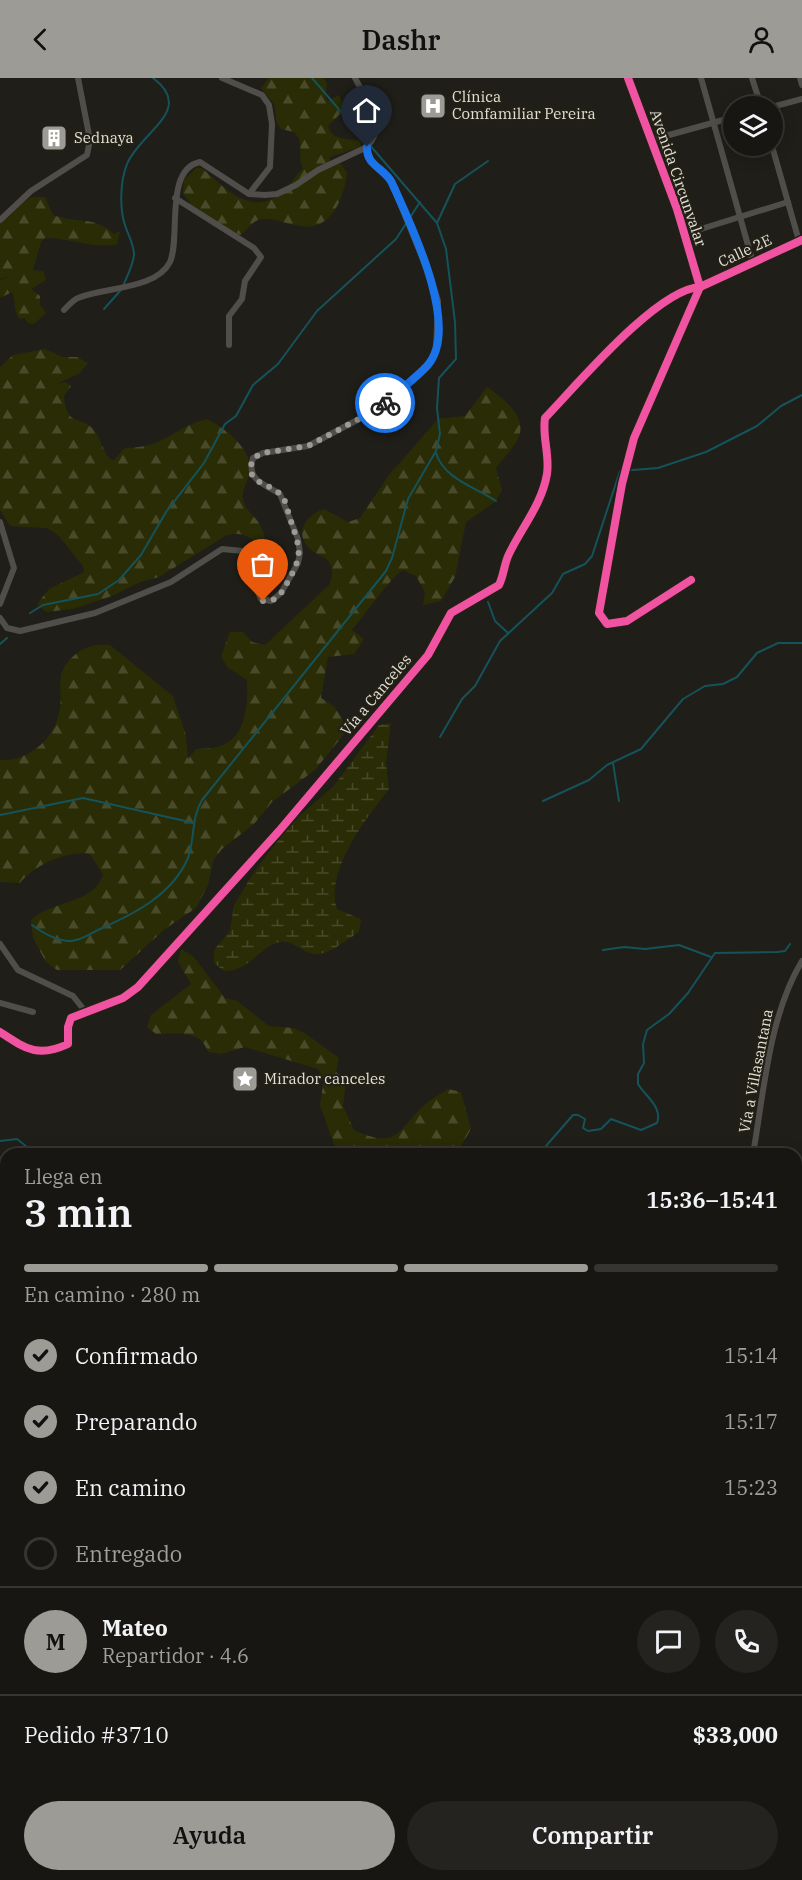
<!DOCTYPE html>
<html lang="es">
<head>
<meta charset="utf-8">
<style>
  body { margin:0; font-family:"IBM Plex Serif",serif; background:#252320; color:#f1f3f6; height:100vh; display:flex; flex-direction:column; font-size:22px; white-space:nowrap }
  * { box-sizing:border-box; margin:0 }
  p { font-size:20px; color:#9f9f9f }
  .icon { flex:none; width:33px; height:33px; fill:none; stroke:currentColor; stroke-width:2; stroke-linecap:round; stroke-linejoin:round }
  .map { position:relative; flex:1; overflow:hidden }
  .sheet { position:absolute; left:0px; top:1070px; width:802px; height:734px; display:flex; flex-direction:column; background:#181612; border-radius:18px 18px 0 0; box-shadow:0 3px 15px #0003,0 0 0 2px #363532 }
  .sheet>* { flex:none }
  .fabs { position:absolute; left:723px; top:18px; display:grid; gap:12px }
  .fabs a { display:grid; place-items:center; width:60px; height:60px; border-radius:50%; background:#181612; box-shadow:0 3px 15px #0003,0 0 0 2px #363532; font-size:30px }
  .pin { position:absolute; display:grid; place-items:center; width:51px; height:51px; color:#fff; margin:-62px -26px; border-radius:50% 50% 50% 0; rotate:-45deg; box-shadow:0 0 6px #0007 }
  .pin .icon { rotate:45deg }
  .courier { position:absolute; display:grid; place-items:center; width:60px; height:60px; margin:-30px; border:4px solid #1a73e8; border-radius:50%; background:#fff; color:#222; box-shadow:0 2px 8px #0007 }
  .head em { font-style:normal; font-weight:600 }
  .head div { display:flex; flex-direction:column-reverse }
  .head { display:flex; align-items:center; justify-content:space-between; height:102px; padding:0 24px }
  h1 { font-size:39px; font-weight:600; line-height:45px }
  .bar { display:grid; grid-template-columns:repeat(4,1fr); gap:9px 6px; align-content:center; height:72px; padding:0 24px }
  .bar i { height:8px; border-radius:4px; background:#363532 }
  .bar .active { background:#9d9b95 }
  .bar p { grid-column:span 4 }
  .line { display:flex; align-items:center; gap:15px; padding:0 24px; border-top:2px solid #363532 }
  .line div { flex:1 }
  .round { display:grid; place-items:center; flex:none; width:63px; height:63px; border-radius:32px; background:#252320 }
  ol { padding:0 24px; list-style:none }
  li { display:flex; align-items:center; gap:18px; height:66px }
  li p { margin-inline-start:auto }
  li .icon { padding:6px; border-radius:50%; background:#9d9b95; color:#111; stroke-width:4 }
  li:last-child { color:#9f9f9f }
  li i { width:33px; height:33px; border:3px solid #363532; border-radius:50% }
  .action { display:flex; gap:12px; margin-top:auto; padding:12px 24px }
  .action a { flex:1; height:69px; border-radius:36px; background:#9d9b95; color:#111; font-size:24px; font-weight:600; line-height:69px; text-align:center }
  .action a+a { background:#252320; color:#f1f3f6 }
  header { display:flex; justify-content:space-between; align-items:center; height:78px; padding:0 24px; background:#9d9b95; color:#111; font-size:27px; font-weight:600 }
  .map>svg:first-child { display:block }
  .forest { fill:url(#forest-firs) }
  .wetland { fill:url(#wetland-marsh) }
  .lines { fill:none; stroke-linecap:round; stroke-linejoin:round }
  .stream { stroke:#14535b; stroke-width:2 }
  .street { stroke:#504e4a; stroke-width:6 }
  .secondary { stroke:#504e4a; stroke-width:8 }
  .cycleway-casing { stroke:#232015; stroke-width:11 }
  .cycleway { stroke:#f153a3; stroke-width:8 }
  .done { stroke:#9d9b95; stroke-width:6; stroke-dasharray:0 10.8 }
  .route { stroke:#1a73e8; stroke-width:8 }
  .labels { text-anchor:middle; stroke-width:4.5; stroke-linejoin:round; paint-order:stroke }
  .poi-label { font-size:15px; fill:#e1dfd8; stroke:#232015; text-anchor:start }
  .street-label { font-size:15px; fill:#e1dfd8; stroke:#232015 }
</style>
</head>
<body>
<header><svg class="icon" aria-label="back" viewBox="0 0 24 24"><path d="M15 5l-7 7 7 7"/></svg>Dashr<svg class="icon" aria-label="person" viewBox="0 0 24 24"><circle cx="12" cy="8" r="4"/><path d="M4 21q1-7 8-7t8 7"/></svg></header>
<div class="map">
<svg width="802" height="1802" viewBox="0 0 802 1802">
  <defs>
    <pattern id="forest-firs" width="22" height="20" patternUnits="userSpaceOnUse" patternTransform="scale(1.5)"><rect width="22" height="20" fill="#292c05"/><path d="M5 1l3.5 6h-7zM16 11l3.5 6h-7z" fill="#484a29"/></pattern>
    <pattern id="wetland-marsh" width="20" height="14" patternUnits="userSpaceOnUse" patternTransform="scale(1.5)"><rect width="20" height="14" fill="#292c05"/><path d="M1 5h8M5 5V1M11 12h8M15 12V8" fill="none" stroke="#484a29"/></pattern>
  </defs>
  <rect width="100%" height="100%" fill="#201e18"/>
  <!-- forest -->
  <g class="forest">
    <path d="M269 0H324L327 6 325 18 328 23 339 17 344 28 342 34 328 48C332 62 347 61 361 63L360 69 330 79 329 85 341 86 347 95C344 120 331 154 300 148 286 146 272 138 258 142 250 145 247 153 240 157L198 137 183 115 184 102 197 89 203 91C227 112 253 141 285 112 292 106 295 97 303 91 296 78 306 65 294 54L281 51 277 45 274 26 261 10Z"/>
    <path d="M32 119H45L53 137C77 146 93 137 114 156L120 153 117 166C95 172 69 159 45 160L41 164 33 192 43 193 46 202 31 211 40 218V227L46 235 34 246 28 245 25 240 20 241C12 233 17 224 12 214L0 220V202L15 197 0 201V143L21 125Z"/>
    <path d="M45 271 63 279H77L88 285 80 295 57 306 66 304 71 308 64 318C66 350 81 337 93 351 103 362 101 374 113 383L125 370C166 370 173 349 207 341 223 349 249 368 250 389 251 399 241 411 243 421 245 436 261 438 265 461L261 467C249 458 241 454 227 457L159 499 140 504 112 518 73 531 46 534 37 526 49 511 84 494 83 488 58 457 47 450 10 448 0 432V289L13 277Z"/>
    <path d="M487 309C501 319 527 337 519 358 515 369 503 380 496 390L502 412 496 423 466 444 455 499 441 523 423 527 425 514 416 498 403 492C391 499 364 538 352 552L364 561 354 576 328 579 321 620 334 628 348 651 315 692 272 724 254 746 222 771 214 781 208 807 196 830 165 851 120 892H57L46 884 33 860 31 842C52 822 92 827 103 797L90 776C68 772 34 787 20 805L0 804V682C26 684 51 664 58 639 66 612 50 597 76 576 88 567 96 566 110 567L173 618 186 657 188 681 196 671C204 670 213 671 220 668 247 660 248 624 247 602L227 589 221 578 230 554H243L252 564 265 567 329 507C332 499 334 491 329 484 325 478 314 476 309 470 293 454 308 436 324 431L348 444 360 440 389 397 438 341 465 338Z"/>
    <path d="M181 871 193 878 225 920 237 923 269 948 294 950 306 956 339 980 336 994 346 1002 343 1028 354 1052C401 1074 399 1048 428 1024 434 1019 442 1015 448 1011L461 1014 471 1051 457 1075H337L320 1027 324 1001 318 991 245 969 221 976 208 974C200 951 177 956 156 956L147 949 151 937 191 906 178 884Z"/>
  </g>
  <!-- wetland -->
  <path class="wetland" d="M391 645 386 685 389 711C367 739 324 794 337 831L361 841 359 854C348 861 328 878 314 876 302 875 294 862 280 864 259 868 251 893 224 893L214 885V872L230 853 234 827 254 794 293 743 333 709 379 647Z"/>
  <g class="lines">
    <!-- stream -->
    <g class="stream">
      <path d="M437 145 455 106 488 83"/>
      <path d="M123 208C127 199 133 187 134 177 134 167 129 159 126 150 119 132 120 104 127 86 140 54 196 32 153 0"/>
      <path d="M104 231 120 213"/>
      <path d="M436 375C444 401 475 409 496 423"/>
      <path d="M488 524 495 543 508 555"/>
      <path d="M30 535 43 527 98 516 119 502 141 477 166 434 204 385 225 346 236 338 253 307 278 286 317 233 396 161 420 124"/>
      <path d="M0 566 7 560"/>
      <path d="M440 659 462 621 475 608 500 563 552 515 563 496 585 486 592 478 620 393 658 390 706 374 757 348 781 328 802 317"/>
      <path d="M613 685 619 723"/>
      <path d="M543 723 589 702 607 687 641 671 683 621 705 608 723 606 737 599 757 575 778 565H802"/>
      <path d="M0 737 83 720 194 745"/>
      <path d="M32 847C43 855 56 863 70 863 81 863 91 855 100 851 134 836 172 817 188 780 195 761 191 740 202 722L386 493 392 480 408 421 436 373 440 356 437 330 439 300 456 281 455 244 446 171 437 145 312 0"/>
      <path d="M603 872 624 869 645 871 679 867 711 879"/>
      <path d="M0 1063 17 1061 36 1076"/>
      <path d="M539 1076 573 1037H578L585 1041 583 1050 588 1053 601 1051 611 1041 641 1052 657 1045C663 1029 645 1018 638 1006V996L644 985 643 966 647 952 669 936 688 915 715 875 777 874 785 873 790 866"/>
      <path d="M0 1158 6 1164"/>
      <path d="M0 1205 6 1209"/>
      <path d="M0 1385 6 1386"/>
      <path d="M0 1605 6 1604"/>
      <path d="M566 1802 577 1797"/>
    </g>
    <!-- street -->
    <g class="street">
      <path d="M222 0 262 17 269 27 272 46 270 89 249 116"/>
      <path d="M701 0 753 185"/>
      <path d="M752 0 761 28"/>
      <path d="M800 0 802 7"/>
      <path d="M772 29 802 21"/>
      <path d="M651 62 734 39"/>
      <path d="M772 68 799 163"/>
      <path d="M175 120 254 170 261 179 245 203 242 221 229 238V267"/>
      <path d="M0 142 31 113 87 77 90 62 78 0"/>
      <path d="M685 156 788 124"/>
      <path d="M64 232C68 228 73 222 78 220 103 209 156 212 170 184 181 160 164 91 200 84L249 116 265 117 277 116 296 107 318 92 367 69C389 45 367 24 355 0"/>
      <path d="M0 444 14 490 0 526"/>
      <path d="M0 540 7 550 20 553 95 535 171 504 222 471 243 473 256 483V510L261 521 271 523 281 515 298 485 300 475 298 461 280 416C264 406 246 402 253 380L263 375 308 368 378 331 428 288 436 272 438 223 431 201 391 103 370 83 367 69"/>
      <path d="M0 866 18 892 73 918 85 933"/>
      <path d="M0 925 33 934"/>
      <path d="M0 954C26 971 38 980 68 966V949L71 940 123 920 138 909 279 753 428 577 451 535 499 507C504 497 504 486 509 476 522 449 542 426 547 396 550 377 542 359 545 340 576 308 657 211 700 209L634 360 622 406 599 535 607 546 627 543 691 502"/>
      <path d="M753 1076C764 1014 769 937 802 883"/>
      <path d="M796 1250 802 1248"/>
      <path d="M796 1493 802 1494"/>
      <path d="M0 1496 6 1495"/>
      <path d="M796 1548H802"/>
      <path d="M796 1587H802"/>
      <path d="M0 1617 6 1635"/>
      <path d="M0 1653 6 1657"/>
      <path d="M796 1705 802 1703"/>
      <path d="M0 1744H6"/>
      <path d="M796 1778 799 1802"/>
      <path d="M128 1797 129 1802"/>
      <path d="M315 1797 316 1802"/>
      <path d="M352 1797 355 1802"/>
      <path d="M10 1802 16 1797"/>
      <path d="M193 1802 213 1797"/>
      <path d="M549 1802V1797"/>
      <path d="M719 1802 721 1797"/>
    </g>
    <!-- secondary -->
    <path class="secondary" d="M628 0 677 131 700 209 802 162"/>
    <defs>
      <g id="cycleway">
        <path d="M628 0 677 131 700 209"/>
        <path d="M691 502 627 543 607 546 599 535 622 406 634 360 700 209"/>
        <path d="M0 954C26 971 38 980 68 966V949L71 940 123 920 138 909 279 753 428 577 451 535 499 507C504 497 504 486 509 476 522 449 542 426 547 396 550 377 542 359 545 340 576 308 657 211 700 209L802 162"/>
      </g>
    </defs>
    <!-- cycleway casing -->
    <use href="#cycleway" class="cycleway-casing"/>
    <!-- cycleway -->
    <use href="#cycleway" class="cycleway"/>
  </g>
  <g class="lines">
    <!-- done -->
    <path class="done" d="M263 523C277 524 281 516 287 505 304 475 300 472 290 440 287 432 287 422 279 415 265 403 244 406 253 380L263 375 308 368 378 331 385 325"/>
    <!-- route -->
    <path class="route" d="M367 69C366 88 385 90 392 105 410 145 462 250 427 288 415 301 398 313 385 325"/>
  </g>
  <!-- icons -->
  <defs>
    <symbol id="hospital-square" viewBox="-11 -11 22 22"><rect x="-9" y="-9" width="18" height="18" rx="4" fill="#9d9b95" stroke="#232015"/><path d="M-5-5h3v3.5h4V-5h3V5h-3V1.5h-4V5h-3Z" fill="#fff"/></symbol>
    <symbol id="building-square" viewBox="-11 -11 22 22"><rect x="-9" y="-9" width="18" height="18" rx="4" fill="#9d9b95" stroke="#232015"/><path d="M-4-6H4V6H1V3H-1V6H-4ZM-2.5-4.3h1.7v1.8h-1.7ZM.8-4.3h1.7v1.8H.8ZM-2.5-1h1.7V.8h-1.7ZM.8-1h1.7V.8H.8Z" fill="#fff"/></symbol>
    <symbol id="sight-square" viewBox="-11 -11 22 22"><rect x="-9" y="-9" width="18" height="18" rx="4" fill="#9d9b95" stroke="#232015"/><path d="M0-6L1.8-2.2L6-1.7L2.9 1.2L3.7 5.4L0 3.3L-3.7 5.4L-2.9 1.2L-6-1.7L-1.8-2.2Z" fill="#fff"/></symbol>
  </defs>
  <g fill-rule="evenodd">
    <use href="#hospital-square" x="418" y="13" width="30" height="30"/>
    <use href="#building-square" x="39" y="45" width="30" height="30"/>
    <use href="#sight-square" x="230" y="986" width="30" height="30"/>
  </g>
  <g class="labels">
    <!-- poi labels -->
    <g class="poi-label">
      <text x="452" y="24">Clínica<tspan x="452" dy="17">Comfamiliar Pereira</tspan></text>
      <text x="74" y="65">Sednaya</text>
      <text x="264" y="1006">Mirador canceles</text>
    </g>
    <!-- street labels -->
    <g class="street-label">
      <text transform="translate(678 100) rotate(71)" y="5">Avenida Circunvalar</text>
      <text transform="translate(745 173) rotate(-25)" y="5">Calle 2E</text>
      <text transform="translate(376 617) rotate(-50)" y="5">Vía a Canceles</text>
      <text transform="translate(756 993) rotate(-79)" y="5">Vía a Villasantana</text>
    </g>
  </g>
</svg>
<div class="fabs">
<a><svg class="icon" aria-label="layers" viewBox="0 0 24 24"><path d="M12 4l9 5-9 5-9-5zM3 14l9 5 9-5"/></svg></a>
</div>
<div class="pin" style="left:263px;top:523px;background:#ea580c"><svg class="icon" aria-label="bag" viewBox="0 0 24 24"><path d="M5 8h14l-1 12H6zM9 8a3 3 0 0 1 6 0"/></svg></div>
<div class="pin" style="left:367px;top:69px;background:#1f2937"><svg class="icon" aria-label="home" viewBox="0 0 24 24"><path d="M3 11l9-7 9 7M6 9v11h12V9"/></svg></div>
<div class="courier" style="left:385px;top:325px"><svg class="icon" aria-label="bike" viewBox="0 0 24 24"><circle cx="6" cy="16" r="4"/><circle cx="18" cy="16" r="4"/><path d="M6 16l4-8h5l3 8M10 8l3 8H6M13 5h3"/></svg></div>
<section class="sheet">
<div class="head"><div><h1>3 min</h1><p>Llega en</p></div><em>15:36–15:41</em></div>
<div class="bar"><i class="active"></i><i class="active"></i><i class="active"></i><i></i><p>En camino · 280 m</p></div>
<ol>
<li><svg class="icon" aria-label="check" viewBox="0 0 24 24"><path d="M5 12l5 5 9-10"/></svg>Confirmado<p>15:14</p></li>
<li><svg class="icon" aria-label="check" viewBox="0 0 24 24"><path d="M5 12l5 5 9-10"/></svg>Preparando<p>15:17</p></li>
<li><svg class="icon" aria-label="check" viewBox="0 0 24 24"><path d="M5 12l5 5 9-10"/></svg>En camino<p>15:23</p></li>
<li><i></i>Entregado</li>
</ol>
<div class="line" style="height:108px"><b class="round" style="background:#9d9b95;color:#111">M</b><div><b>Mateo</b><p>Repartidor · 4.6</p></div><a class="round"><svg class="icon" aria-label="chat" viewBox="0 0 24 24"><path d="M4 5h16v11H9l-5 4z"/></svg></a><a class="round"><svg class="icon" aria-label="phone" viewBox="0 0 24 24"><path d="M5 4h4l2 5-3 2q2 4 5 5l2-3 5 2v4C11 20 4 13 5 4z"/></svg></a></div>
<div class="line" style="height:78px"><div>Pedido #3710</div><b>$33,000</b></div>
<div class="action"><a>Ayuda</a><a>Compartir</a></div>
</section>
</div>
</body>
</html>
